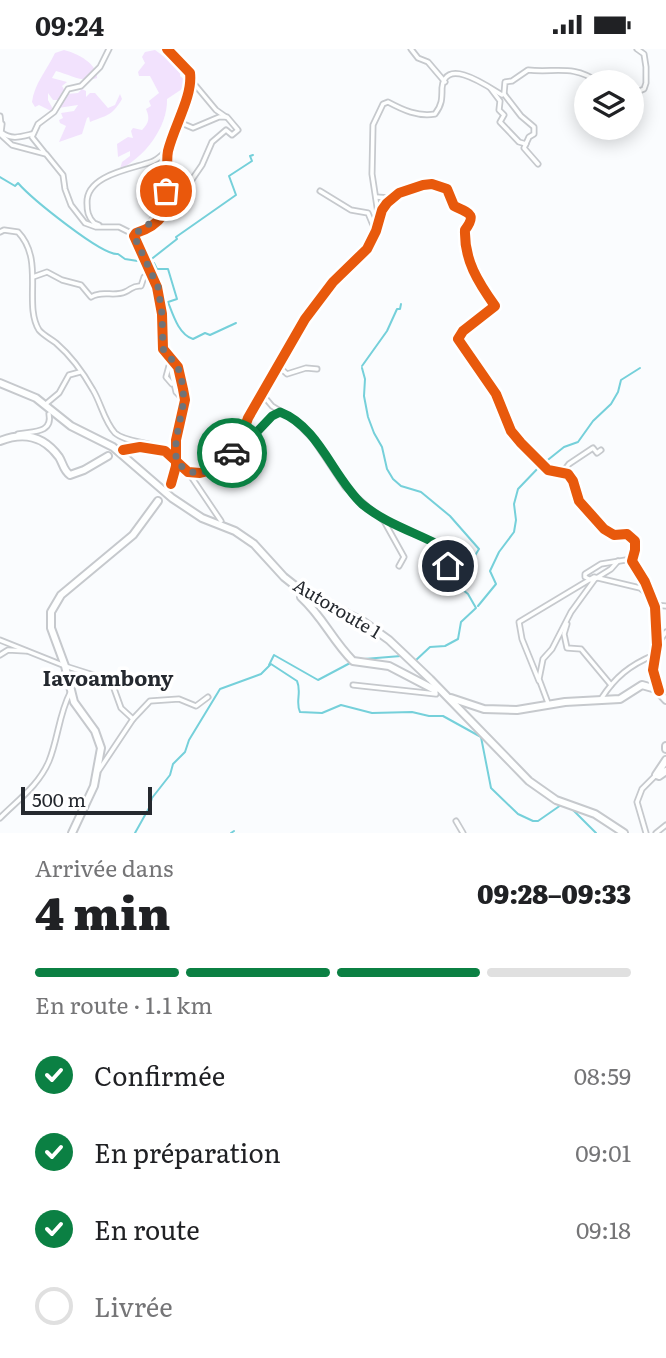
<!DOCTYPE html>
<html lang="fr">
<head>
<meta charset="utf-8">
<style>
  body { margin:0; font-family:Literata,serif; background:#f2f2f2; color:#202124; height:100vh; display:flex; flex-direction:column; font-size:26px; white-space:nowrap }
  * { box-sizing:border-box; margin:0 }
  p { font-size:23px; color:#757577 }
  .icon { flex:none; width:38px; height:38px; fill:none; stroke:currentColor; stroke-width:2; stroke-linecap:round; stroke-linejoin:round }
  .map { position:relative; height:784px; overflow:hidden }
  .details { display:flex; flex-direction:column; background:#fff; flex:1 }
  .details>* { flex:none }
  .buttons { position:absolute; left:574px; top:21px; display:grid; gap:14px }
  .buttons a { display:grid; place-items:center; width:70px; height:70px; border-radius:50%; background:#fff; box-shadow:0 4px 18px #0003; font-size:35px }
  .scale { position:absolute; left:21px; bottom:18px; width:131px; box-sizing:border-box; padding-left:7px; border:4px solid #25292f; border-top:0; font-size:19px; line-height:24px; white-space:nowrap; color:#25292f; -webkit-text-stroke:5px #fff; paint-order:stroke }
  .pin { position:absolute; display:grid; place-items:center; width:60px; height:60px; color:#fff; margin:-30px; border:4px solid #fff; border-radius:50%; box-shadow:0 2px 7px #0007 }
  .courier { position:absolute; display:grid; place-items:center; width:70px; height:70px; margin:-35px; border:5px solid #0b8043; border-radius:50%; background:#fff; color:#222; box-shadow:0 2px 9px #0007 }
  .overview em { font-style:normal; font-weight:800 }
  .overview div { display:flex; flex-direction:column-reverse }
  .overview { display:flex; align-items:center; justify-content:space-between; height:119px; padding:0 35px }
  h1 { font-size:46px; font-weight:800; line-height:52px }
  .bar { display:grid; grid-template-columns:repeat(4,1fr); gap:10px 7px; align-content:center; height:84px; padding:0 35px }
  .bar i { height:9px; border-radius:5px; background:#e0e0e0 }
  .bar .current { background:#0b8043 }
  .bar p { grid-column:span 4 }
  ol { padding:0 35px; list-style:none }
  li { display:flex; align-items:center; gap:21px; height:77px }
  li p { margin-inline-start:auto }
  li .icon { padding:7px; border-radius:50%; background:#0b8043; color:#fff; stroke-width:4 }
  li:last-child { color:#757577 }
  li i { width:38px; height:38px; border:4px solid #e0e0e0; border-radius:50% }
  .status { display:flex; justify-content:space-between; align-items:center; height:49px; padding:0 35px; background:#fff; direction:ltr }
  .status svg { height:19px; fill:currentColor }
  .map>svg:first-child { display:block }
  .green { fill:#f2e2fd }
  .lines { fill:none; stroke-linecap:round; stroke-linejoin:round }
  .stream { stroke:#75d0da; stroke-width:2 }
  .street-casing { stroke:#c6c9cd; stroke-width:7 }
  .secondary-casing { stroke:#c6c9cd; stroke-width:10 }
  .street { stroke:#feffff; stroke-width:3.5 }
  .secondary { stroke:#feffff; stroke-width:6 }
  .cycleway-casing { stroke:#fff; stroke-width:15 }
  .cycleway { stroke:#e8590c; stroke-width:10 }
  .done { stroke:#707377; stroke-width:7; stroke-dasharray:0 12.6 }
  .route { stroke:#0b8043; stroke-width:9 }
  .labels { text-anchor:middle; stroke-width:7; stroke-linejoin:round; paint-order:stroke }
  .street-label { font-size:18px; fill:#25292f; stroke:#fff }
  .quarter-label { font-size:21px; font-weight:bold; fill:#25292f; stroke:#fff }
</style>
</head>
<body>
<div class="status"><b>09:24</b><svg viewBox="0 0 49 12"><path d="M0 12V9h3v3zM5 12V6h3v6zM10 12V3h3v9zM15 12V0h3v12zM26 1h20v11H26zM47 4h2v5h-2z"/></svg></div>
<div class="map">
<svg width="666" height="784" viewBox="0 0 666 784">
  <rect width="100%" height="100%" fill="#fafcfe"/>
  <!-- green -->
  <g class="green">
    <path d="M64 1C77 4 98 15 97 29 82 34 71 26 56 22L52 29 67 33 62 37 67 45 78 44 82 40 86 42V48L90 44H95L108 59 115 56 120 45 122 50C112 67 107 66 90 73L89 68 87 69 82 85 59 93 66 77 60 74 59 71 63 69 61 64 74 62 78 56 58 59 57 51H53L48 44V51L55 64 39 56 35 58 32 53C34 35 47 21 55 4Z"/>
    <path d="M155 1 181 20 180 27 186 32 185 38 167 50C168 78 144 109 120 120L122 113 130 107V102L118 108 117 95 128 88 133 89 131 82 133 79 142 81C149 74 150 69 146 60L151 57 149 52 159 44 150 27H139L138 23 145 14 142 8 145 3Z"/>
  </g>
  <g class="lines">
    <!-- stream -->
    <g class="stream">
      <path d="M0 128 15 137 18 134C31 149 102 207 118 205L125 210 144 213"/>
      <path d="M149 212 177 190 176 188 236 146 229 127 252 112 250 107 253 106"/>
      <path d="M149 217 154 214 157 220H168L177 250 168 253C173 266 179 286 193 290L205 284 210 286 236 274"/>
      <path d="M362 317 387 282 397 260H400L401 255"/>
      <path d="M362 319 365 330 364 347 368 368 374 384 382 398 387 420 393 430 401 437 421 443 450 467 479 500 466 521 469 526 458 537 468 545 476 559 461 573 458 590 445 597 430 598 415 612"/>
      <path d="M544 414 564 398 578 393 593 372 611 355 618 343 621 331 640 319"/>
      <path d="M478 557 496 535 490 522 499 503 514 483 516 471 514 455 518 440 541 416"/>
      <path d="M364 610 401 607"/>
      <path d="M269 616 274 606 318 631 352 613"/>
      <path d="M135 784 149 759 152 749 170 726 173 715 185 703 189 691 220 640 261 625 271 615 297 632C302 643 295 653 300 663L322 664 341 656 372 664 412 663 429 667H443L481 688 491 739 518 765 533 772H538L561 756 572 760 596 784"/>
      <path d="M231 784 234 782"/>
    </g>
    <defs>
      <g id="street">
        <path d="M411 0 418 9 428 13 445 33"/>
        <path d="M196 37 216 61 226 68"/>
        <path d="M491 40 500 52 499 61 504 66 500 73 519 93 526 95"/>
        <path d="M504 45 521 67 534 78V85L529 88 524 99 538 115"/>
        <path d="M632 45 644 40 646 34V18L644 5 637 0"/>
        <path d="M0 67 1 76"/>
        <path d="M2 75 1 83C11 91 20 88 32 85"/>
        <path d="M0 85 12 96 46 105 63 126 65 140 71 156 85 174 96 178H119L133 185"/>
        <path d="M44 103 32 88 38 75 54 63 68 40 81 37 100 18 109 0"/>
        <path d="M320 142 351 161 368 164 375 181"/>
        <path d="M376 148 391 149"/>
        <path d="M168 158 180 148 202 116 212 93 226 81 232 86 238 81 227 68H219L193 79 179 73"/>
        <path d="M379 171 372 125 373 76 383 55 388 53C403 61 418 68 435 65 442 56 442 50 442 39 445 6 490 39 502 46L504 45 505 33 512 32 528 21C555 24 573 15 598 33"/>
        <path d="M99 176 94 174C88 168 87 162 87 154 86 126 131 120 151 113 158 111 162 105 168 101"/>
        <path d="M147 178 159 161 165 147V118"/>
        <path d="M0 183 4 181 18 183C45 211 23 255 39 281 43 286 51 290 56 294 70 306 84 325 93 341 101 354 104 372 115 384 126 394 152 392 166 402"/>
        <path d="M33 228 47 223 62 231 81 236 91 248C102 241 114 248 125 243 132 240 133 236 141 237L144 228 151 224"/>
        <path d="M168 308 176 343 184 351"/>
        <path d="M277 316 287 325 306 319 317 320"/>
        <path d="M169 317 166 328 172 335"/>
        <path d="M262 345 272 357 293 370 313 390 345 438 384 472 404 508 399 517"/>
        <path d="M47 354 59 344 69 326 80 323"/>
        <path d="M18 385C31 382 53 385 49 365"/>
        <path d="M239 399 254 386 272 367 280 364"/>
        <path d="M177 414 188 423 200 424 212 421 237 401 248 369 305 270 333 233 367 200 376 182 382 161 387 154 399 144 423 136 432 135 447 140 454 157C469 164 477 165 465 181 464 211 478 233 495 257L463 282 458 290 496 345 511 382 521 394 548 421 568 425 573 432 579 452 604 480 614 486 627 485 635 492V501L632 512 645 533 655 558 657 596 653 621 659 642"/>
        <path d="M188 423 221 472"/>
        <path d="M562 424 569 415 593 399 597 404 601 401"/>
        <path d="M382 469 443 498 449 505 448 517"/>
        <path d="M591 531 585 528V525L601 515 632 510"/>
        <path d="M654 556 666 557"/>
        <path d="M567 575 564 585 567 599 581 600 611 636"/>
        <path d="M0 591 65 617 106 630 112 634 121 659 133 670 99 721"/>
        <path d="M658 594 666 583"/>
        <path d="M0 606 8 601 26 602"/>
        <path d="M539 632 522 590 519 573 594 528 640 539 649 546"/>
        <path d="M353 636 436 645 435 641"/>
        <path d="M601 650C615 628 630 616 654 606"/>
        <path d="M548 654 539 630 543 610 552 600 571 563 595 530 611 520 618 512"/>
        <path d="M133 670 150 652 179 650 196 657 208 648"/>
        <path d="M0 769C18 751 39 736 49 712 58 690 59 665 70 644"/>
        <path d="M456 772 463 784"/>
        <path d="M646 784 637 753 642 740 656 726"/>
        <path d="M656 784 666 776"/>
      </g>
      <g id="secondary">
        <path d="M167 0 190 24C193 47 174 77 168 102 164 123 176 147 163 166 156 176 146 181 136 184L134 187 157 238 162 265 163 300 178 318 183 340 185 351 176 391V417L171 435"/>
        <path d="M0 334 36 349 71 377 113 398 172 449 202 469 235 482 254 495 284 528 303 543 364 573 389 591 430 630 529 732 556 751 595 765 624 784"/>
        <path d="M0 392C23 383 43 386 59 408 63 414 63 421 70 426L84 421 108 407"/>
        <path d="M123 401C143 396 160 397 176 412"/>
        <path d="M301 548C323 568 332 591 353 612L389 617 435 641"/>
        <path d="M451 649 484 660 517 661 565 653 620 650 642 636 656 640 666 651"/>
        <path d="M666 697V700"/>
        <path d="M666 711 656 726 659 727 666 722"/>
        <path d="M72 784 94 737 101 699 95 682 74 653 65 617 51 579V563L61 546 133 486 158 452"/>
      </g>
    </defs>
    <!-- street casing -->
    <use href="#street" class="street-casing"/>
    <!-- secondary casing -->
    <use href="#secondary" class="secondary-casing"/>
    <!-- street -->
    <use href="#street" class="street"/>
    <!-- secondary -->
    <use href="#secondary" class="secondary"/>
    <defs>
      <g id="cycleway">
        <path d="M167 0 190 24C193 47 174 77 168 102 164 123 176 147 163 166 156 176 146 181 136 184L134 187 157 238 162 265 163 300 178 318 183 340 185 351 176 391V417L171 435"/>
        <path d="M123 401 140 398 165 402 188 423 200 424 212 421 221 414 237 401 248 369 305 270 333 233 367 200 376 182 382 161 387 154 399 144 423 136 432 135 447 140 454 157C469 164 477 165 465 181 464 211 478 233 495 257L463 282 458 290 496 345 511 382 521 394 548 421 568 425 573 432 579 452 604 480 614 486 627 485 635 492V501L632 512 645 533 655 558 657 596 653 621 659 642"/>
      </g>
    </defs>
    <!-- cycleway casing -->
    <use href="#cycleway" class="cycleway-casing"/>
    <!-- cycleway -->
    <use href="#cycleway" class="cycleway"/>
  </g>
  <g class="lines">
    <!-- done -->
    <path class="done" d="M166 142C164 154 156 168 147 177 142 182 138 180 134 187L158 238 162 265 163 300 178 318 182 333 184 351 176 391V412C198 435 212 421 232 404"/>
    <!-- route -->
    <path class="route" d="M232 404 254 386 272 367 280 363C319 378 333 428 362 455 386 475 415 483 443 498L449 505 448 517"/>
  </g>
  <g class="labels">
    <!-- street labels -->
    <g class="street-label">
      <text transform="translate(337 560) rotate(31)" y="6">Autoroute 1</text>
    </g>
    <!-- quarter labels -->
    <g class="quarter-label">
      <text x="108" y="637">Iavoambony</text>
    </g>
  </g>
</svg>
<div class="buttons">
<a><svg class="icon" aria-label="layers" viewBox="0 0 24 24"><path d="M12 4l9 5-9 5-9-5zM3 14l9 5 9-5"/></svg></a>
</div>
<div class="scale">500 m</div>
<div class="pin" style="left:166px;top:142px;background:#ea580c"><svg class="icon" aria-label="bag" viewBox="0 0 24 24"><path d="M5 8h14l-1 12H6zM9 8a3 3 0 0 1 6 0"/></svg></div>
<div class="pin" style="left:448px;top:517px;background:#1f2937"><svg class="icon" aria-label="home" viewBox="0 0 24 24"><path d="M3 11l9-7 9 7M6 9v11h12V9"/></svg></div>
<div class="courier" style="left:232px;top:404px"><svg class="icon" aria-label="car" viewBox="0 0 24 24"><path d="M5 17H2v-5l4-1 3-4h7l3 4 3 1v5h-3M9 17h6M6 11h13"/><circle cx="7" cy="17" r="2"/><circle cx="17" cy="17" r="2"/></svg></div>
</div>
<section class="details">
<div class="overview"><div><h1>4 min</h1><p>Arrivée dans</p></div><em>09:28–09:33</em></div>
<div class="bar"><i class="current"></i><i class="current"></i><i class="current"></i><i></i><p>En route · 1.1 km</p></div>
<ol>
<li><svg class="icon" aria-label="check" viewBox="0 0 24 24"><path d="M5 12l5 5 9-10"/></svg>Confirmée<p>08:59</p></li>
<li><svg class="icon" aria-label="check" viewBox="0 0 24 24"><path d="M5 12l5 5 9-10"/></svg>En préparation<p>09:01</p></li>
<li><svg class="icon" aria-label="check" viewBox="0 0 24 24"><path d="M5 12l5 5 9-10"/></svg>En route<p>09:18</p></li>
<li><i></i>Livrée</li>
</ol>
</section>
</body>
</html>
